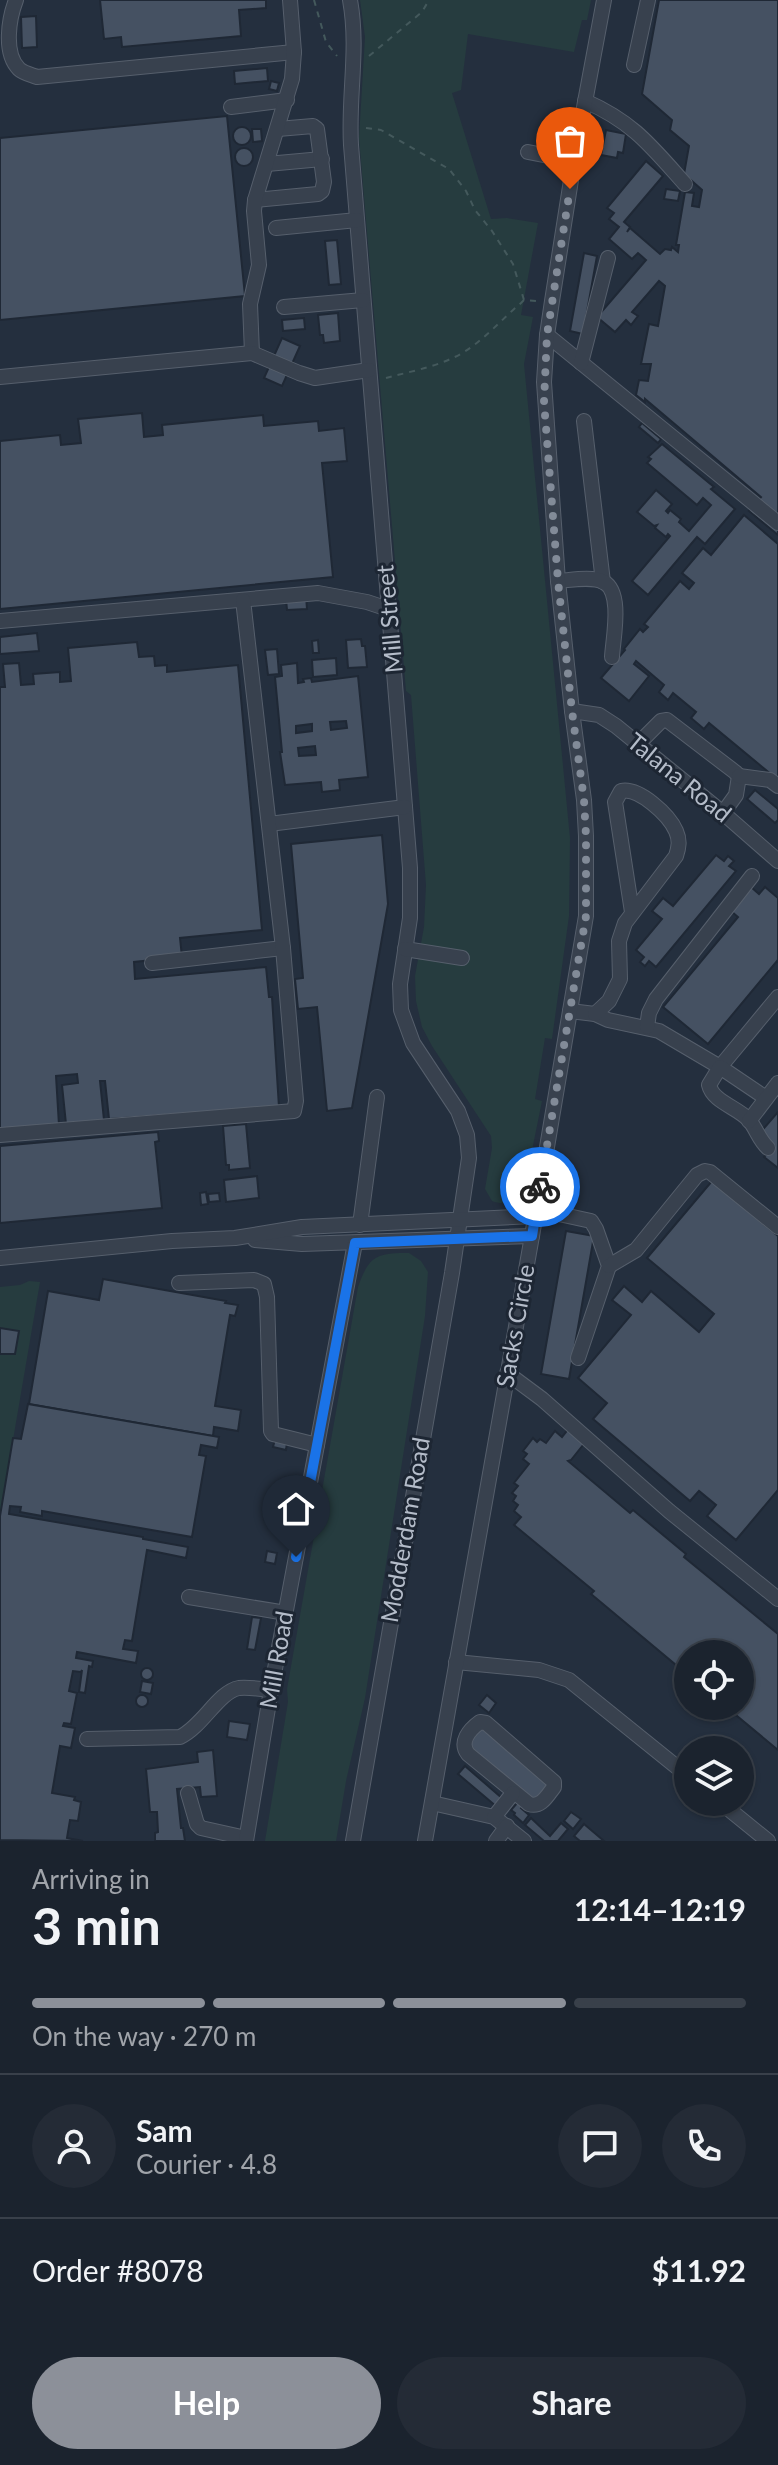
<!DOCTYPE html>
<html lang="en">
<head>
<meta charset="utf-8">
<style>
  body { margin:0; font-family:Lato,sans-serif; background:#242b36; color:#f1f3f6; height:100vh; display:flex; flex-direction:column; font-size:30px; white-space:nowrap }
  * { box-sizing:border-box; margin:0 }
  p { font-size:26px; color:#a0a4aa }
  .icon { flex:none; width:44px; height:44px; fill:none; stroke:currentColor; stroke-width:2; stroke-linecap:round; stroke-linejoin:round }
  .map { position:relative; height:1841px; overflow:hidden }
  .side { display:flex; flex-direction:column; background:#1b232e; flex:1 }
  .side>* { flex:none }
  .controls { position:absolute; left:674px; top:1640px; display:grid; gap:16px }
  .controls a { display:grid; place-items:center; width:80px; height:80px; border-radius:50%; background:#1b232e; box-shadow:0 2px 6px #0004,0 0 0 2px #39404a; font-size:40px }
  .pin { position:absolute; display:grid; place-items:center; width:68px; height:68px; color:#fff; margin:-82px -34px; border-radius:50% 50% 50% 0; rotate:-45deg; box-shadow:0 0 8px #0007 }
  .pin .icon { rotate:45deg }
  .courier { position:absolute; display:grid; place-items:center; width:80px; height:80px; margin:-40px; border:6px solid #1a73e8; border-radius:50%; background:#fff; color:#222; box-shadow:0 2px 10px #0007 }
  .head em { font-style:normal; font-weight:700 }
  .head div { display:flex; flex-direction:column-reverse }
  .head { display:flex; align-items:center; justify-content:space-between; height:136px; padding:0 32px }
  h1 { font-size:52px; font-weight:700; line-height:60px }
  .bar { display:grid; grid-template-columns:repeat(4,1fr); gap:12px 8px; align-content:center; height:96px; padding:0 32px }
  .bar i { height:10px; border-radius:6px; background:#39404a }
  .bar .selected { background:#8c9099 }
  .bar p { grid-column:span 4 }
  .line { display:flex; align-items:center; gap:20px; padding:0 32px; border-top:2px solid #39404a }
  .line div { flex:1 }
  .round { display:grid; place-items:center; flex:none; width:84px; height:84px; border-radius:42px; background:#242b36 }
  .primary-button { display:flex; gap:16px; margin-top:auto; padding:16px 32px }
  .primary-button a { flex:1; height:92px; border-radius:48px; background:#8c9099; color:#fff; font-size:32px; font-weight:700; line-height:92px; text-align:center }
  .primary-button a+a { background:#242b36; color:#f1f3f6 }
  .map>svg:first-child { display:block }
  .green { fill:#263c3f }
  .building { fill:#455162; stroke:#1f2835; stroke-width:2; fill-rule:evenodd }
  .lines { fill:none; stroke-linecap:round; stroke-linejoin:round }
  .minor-casing { stroke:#565f6c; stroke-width:16 }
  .path { stroke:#44595c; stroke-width:2; stroke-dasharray:6 6; stroke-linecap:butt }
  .minor { stroke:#38414e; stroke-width:14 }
  .done { stroke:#828b98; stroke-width:8; stroke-dasharray:0 14.4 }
  .route { stroke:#1a73e8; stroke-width:10 }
  .labels { text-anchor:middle; stroke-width:6; stroke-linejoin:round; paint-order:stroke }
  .street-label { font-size:24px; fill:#b4bcc9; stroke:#1d2633 }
</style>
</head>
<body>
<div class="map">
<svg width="778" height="1841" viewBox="0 0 778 1841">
  <rect width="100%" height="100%" fill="#242f3e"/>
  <!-- green -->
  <g class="green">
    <path d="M360 0H591L587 20H582L574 52 468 34 461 90 452 93 491 219 507 218 538 223 521 315 533 317 524 364 570 838 569 916 552 1039 545 1038 535 1099 542 1101 524 1190C516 1202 505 1206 492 1201L485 1189 492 1148 491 1136 432 1046 422 1027 416 1001 415 976 424 927 426 885 411 695 406 691 359 138 365 37Z"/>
    <path d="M409 1253 421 1261 428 1272 425 1316 365 1698 346 1781 336 1841H265L288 1702 287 1689 358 1287C369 1256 376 1253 409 1253Z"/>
    <path d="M29 1281 40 1282 0 1516V1287L20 1285Z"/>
  </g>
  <!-- building -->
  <g class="building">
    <path d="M100 0H266V8L239 10 241 36 122 47 121 37 104 39Z"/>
    <path d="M659 0H778V535L749 511 761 497 645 399V402L636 395 639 380 648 381 651 364H641L649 324 658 326 665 286 659 281 632 312 638 316 631 325 626 320 615 332 597 317 646 260 638 253 632 259 609 239 619 227 609 219 614 213 607 208 646 161 663 176 624 222 630 227 627 232 630 228 660 254 665 249 671 250 672 247 678 252 679 245H676L685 192 694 193 692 206 699 207 702 190 684 174 689 146 670 130 672 120 642 94Z"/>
    <path d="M36 16 37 47 22 48 21 17Z"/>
    <path d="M267 68 268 81 235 84 234 71Z"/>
    <path d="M271 81 279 83 277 91 269 89Z"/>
    <path d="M227 116 245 296 0 320V138Z"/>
    <circle cx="242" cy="136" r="9"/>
    <path d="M252 129H261L262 141 253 142Z"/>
    <path d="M606 130 626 134 623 153 618 152 617 158 601 155Z"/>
    <circle cx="244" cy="157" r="9"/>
    <path d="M666 189 680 191 678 201 664 199Z"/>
    <path d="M337 240 341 284 329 285 325 241Z"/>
    <path d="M584 253 597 256 583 334 570 331Z"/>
    <path d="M338 313 340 341 324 343 323 335H320L318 315Z"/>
    <path d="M304 318 305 329 283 331 282 320Z"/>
    <path d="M282 338 300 346 282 386 264 378Z"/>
    <path d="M142 413 144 437 163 435 162 425 263 415 264 426 318 421 319 431 344 428 347 461 322 463 333 577 0 609V441L60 435 61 445 81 443 78 419Z"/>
    <path d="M642 423 661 439 658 443 639 427Z"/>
    <path d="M662 444 714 487 711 489 735 509 705 544 697 537 648 595 632 581 670 536 668 534 666 537 655 528 657 525 654 526 637 512 656 490 672 504 666 511 668 513 670 510 681 519 679 522 689 531 711 505 703 498 697 505 647 463 651 459 648 457Z"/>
    <path d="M744 515 778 544V780L709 723 704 729 691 718 696 712 673 693 668 700 659 692 664 685 636 661 634 664 649 676 629 701 601 678 625 650 624 649 640 629 643 632 648 627 644 624 680 581 689 589 694 583 682 573 703 548 711 555Z"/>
    <path d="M306 596 307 609 287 610 286 599Z"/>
    <path d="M37 633 39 651 0 654V637Z"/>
    <path d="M361 639 362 646H365L367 667 348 668 346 640Z"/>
    <path d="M318 640 319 653H313L312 641Z"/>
    <path d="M137 642 139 657 154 656 155 666 167 665V672L238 665 262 930 180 938 182 957 134 962 135 979 266 967 269 997H272L279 1107 109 1119 105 1081H100L104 1120 66 1124 62 1085 78 1083 77 1074 56 1076 59 1125 0 1130V687H5L3 664 19 663 21 685 34 684 33 674 60 672V682L71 681 68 648Z"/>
    <path d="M277 649 279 674 268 675 265 650Z"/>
    <path d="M336 658 337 675 313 677 312 660Z"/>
    <path d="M297 663 298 683 304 682 303 679 311 678 312 682 358 676 368 777 339 780 340 790 322 792 321 782 285 785 280 752H282L275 677 282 676 281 665ZM346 721 347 728 331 730 330 722ZM312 724V731L296 733V726ZM315 746 316 755 299 756 298 748Z"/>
    <path d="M755 790 778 809V820L775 823 747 799Z"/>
    <path d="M382 835 388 904 352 1108 327 1111 317 1007 298 1009 295 979 303 978 291 844Z"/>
    <path d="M716 855 724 861 728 856 734 861 729 866 736 871 656 967 649 961 645 966 640 962 644 957 636 950 662 919 652 911 663 898 673 906Z"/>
    <path d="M751 887 759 894 765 887 778 898V962L777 961 708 1044 663 1007 738 917 731 911Z"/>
    <path d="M778 1112V1168L764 1157 774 1146 759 1134Z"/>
    <path d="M246 1124 250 1168 229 1170V1165H226L223 1126Z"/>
    <path d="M158 1132 159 1141 155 1142 162 1208 0 1223V1146Z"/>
    <path d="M257 1176 259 1198 226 1202 224 1180Z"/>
    <path d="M712 1181 778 1236V1490L736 1540 707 1516 716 1505 699 1491 690 1501 593 1419 607 1403 578 1378 631 1315 612 1300 624 1286 642 1302 651 1291 699 1332 714 1314 647 1258Z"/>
    <path d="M206 1192 208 1204 201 1205 200 1193Z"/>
    <path d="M219 1193 220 1201 209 1202 208 1194Z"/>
    <path d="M566 1231 594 1236 569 1379 541 1374Z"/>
    <path d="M103 1279 226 1301 225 1303 238 1305 235 1316 230 1315 215 1406 241 1410 238 1431 214 1427 213 1436 29 1404 48 1291 99 1300Z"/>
    <path d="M0 1328 19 1331 15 1354H0Z"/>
    <path d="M28 1404 219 1437 217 1448 201 1445 199 1455 206 1456 192 1537 42 1511V1516L20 1512 21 1507 10 1506 9 1514 143 1537V1539L188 1547 186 1558 147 1550 132 1641 125 1640 123 1649 138 1651 136 1663 77 1652 76 1658 93 1661 92 1667 89 1666 85 1693 79 1692 82 1670 81 1672 73 1671 69 1691 77 1693 71 1724 64 1723 63 1726 75 1728 71 1748 60 1746 52 1793 75 1797 74 1800 81 1802 78 1821 70 1820 67 1838 83 1841 0 1840V1516L13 1438 21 1439Z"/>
    <path d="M574 1422 591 1435 571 1460 568 1461 630 1513 633 1510 686 1554 684 1557 778 1634V1750L725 1706H740V1654H688V1675L591 1594 594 1591 514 1525 521 1517 514 1511 518 1505 513 1501 516 1496 512 1493 518 1486 514 1483 529 1464 523 1459 527 1454 523 1451 533 1438 537 1442 540 1439 546 1443 555 1431 562 1437Z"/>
    <path d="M275 1439 287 1442 286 1450 273 1447Z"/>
    <path d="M267 1551 277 1553 275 1564 265 1562Z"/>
    <path d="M252 1617 261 1618 255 1650 247 1649Z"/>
    <circle cx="147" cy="1674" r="6"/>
    <path d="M142 1681 153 1683 151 1694 140 1692Z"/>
    <circle cx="142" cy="1701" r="6"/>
    <path d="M487 1695 496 1703 489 1713 479 1705Z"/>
    <path d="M229 1721 250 1724 247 1740 227 1737Z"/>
    <path d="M481 1727 550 1784 535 1803 466 1746Z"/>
    <path d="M213 1750 217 1796 201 1797 200 1787 177 1789 181 1828H183L185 1841H155V1833L158 1832 157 1812H150L146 1769 198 1762 197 1752Z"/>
    <path d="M465 1766 503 1799 497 1807 458 1774Z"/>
    <path d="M518 1802 523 1805 521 1808 529 1815 523 1823 514 1815 515 1813 511 1810Z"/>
    <path d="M571 1812 581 1819 573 1829 564 1821Z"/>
    <path d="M531 1818 550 1836 561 1823 568 1829 558 1841H544L525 1825Z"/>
    <path d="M584 1824 604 1841H580L574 1836Z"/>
  </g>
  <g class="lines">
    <defs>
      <g id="minor">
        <path d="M16 0C9 18 3 53 19 69 23 73 32 75 37 77L294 52"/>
        <path d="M350 0C359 49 348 96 351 145L410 868V918L400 984 401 1010 413 1043 458 1111 467 1135 469 1158 452 1273 353 1841"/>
        <path d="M634 65 648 0"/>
        <path d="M585 101C633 122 651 146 685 184"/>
        <path d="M231 107 287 100"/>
        <path d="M528 152 574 161"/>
        <path d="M267 164 322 159"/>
        <path d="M255 200 318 194 322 191 324 182 317 129 313 126 278 129"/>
        <path d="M276 228 357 220"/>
        <path d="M284 307 363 300"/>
        <path d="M547 335 778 523"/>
        <path d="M252 353 250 304 259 265 254 211 255 200 292 79 294 52 290 0"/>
        <path d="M581 363 608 258"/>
        <path d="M0 377 252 353 299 373 315 378 369 370"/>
        <path d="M584 421 603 582"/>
        <path d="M558 581C572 580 592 576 604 582 623 593 613 638 612 657"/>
        <path d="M0 621 318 593 367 602 388 609"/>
        <path d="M572 711 599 715 616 726 723 813 778 861"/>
        <path d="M638 744 661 721 667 720 735 772 739 776 736 795 723 813"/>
        <path d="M739 776 770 780 778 786"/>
        <path d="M269 824 405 807"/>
        <path d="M405 949 462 958"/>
        <path d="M152 963 283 948"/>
        <path d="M570 1011 595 1014 608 1020 659 1031 720 1067 778 997"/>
        <path d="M595 1014 609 1001 620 979 619 941 625 923 676 856C679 847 680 840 676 831 669 815 639 787 621 791L615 802 632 912"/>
        <path d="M647 1027 649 1013 656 999 752 876"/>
        <path d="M766 1098 720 1067 709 1085C713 1102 737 1107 749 1120 756 1128 759 1140 768 1148"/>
        <path d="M749 1121 778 1083"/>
        <path d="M0 1135 294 1111 296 1101 283 948 243 600"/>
        <path d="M536 1209 591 1221 596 1229 609 1266 578 1358"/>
        <path d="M360 1225 377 1097"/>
        <path d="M255 1240 302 1244 532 1236"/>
        <path d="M0 1258 172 1241 235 1238 302 1227 534 1216"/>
        <path d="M609 1266 636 1250 697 1175 705 1171 710 1172 778 1227"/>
        <path d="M179 1283 254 1280 264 1284 267 1297 271 1431 273 1434 317 1445"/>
        <path d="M507 1373 542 1399 669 1511 778 1599"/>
        <path d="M189 1597 286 1613"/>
        <path d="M456 1662 539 1670 569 1680 688 1776"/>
        <path d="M480 1722 486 1723 554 1782V1787C547 1796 541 1808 529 1804L468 1754C459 1742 469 1730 480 1722Z"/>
        <path d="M87 1739 180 1737C203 1726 218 1692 239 1688 249 1687 261 1689 271 1690"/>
        <path d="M188 1793 197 1824 201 1828 246 1838"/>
        <path d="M720 1802 768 1841"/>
        <path d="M432 1803 494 1817 524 1841"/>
        <path d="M494 1817 513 1793"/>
        <path d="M246 1841 271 1690 355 1243"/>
        <path d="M425 1841 532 1236 586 916V836L584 800 572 711 558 581 544 382 547 335 552 301 574 161 604 0"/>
        <path d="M496 1841 507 1826"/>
      </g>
    </defs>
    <!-- minor casing -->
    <use href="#minor" class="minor-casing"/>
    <!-- path -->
    <g class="path">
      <path d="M314 0 326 42 337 56"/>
      <path d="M369 56 422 12 429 0"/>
      <path d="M366 128 381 130 449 169 466 191 475 210 492 231 513 264 524 300"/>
      <path d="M386 378C412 371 441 366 464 352 485 339 502 319 521 303L524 300 536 301"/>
    </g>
    <!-- minor -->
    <use href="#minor" class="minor"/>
  </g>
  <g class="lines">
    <!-- done -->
    <path class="done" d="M540 1187 586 916V836L584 800 572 711 558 581 544 402 547 335 570 189"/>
    <!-- route -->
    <path class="route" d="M296 1557 355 1243 532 1236 540 1187"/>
  </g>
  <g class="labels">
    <!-- street labels -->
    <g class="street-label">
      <text transform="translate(390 619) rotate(-95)" y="8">Mill Street</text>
      <text transform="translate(679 778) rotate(39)" y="8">Talana Road</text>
      <text transform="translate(516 1326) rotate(-80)" y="8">Sacks Circle</text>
      <text transform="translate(406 1530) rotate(-80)" y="8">Modderdam Road</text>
      <text transform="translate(277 1660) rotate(-80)" y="8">Mill Road</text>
    </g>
  </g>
</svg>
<div class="controls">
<a><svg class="icon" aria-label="locate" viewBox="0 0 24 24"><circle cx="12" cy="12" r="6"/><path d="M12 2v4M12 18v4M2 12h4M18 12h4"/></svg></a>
<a><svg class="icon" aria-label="layers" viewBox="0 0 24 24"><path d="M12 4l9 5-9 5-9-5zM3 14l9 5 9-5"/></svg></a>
</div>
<div class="pin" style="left:570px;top:189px;background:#ea580c"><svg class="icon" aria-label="bag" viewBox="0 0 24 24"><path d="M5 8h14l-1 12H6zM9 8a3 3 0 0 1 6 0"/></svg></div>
<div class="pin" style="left:296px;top:1557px;background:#1f2937"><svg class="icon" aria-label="home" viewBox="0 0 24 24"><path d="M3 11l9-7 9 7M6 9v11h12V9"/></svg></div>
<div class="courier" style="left:540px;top:1187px"><svg class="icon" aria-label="bike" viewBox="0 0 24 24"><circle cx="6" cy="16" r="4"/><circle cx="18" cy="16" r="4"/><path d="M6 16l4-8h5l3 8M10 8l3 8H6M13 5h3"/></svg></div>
</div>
<section class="side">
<div class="head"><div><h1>3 min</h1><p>Arriving in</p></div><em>12:14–12:19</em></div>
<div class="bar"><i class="selected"></i><i class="selected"></i><i class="selected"></i><i></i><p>On the way · 270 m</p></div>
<div class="line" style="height:144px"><a class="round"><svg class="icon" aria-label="person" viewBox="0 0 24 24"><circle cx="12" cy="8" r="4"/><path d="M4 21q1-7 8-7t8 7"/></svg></a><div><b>Sam</b><p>Courier · 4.8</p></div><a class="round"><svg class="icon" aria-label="chat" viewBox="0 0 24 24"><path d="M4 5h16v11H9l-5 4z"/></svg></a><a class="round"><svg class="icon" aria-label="phone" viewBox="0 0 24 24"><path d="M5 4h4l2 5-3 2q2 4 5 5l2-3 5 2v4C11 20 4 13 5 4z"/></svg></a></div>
<div class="line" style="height:104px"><div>Order #8078</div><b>$11.92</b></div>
<div class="primary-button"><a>Help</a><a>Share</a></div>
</section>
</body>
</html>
